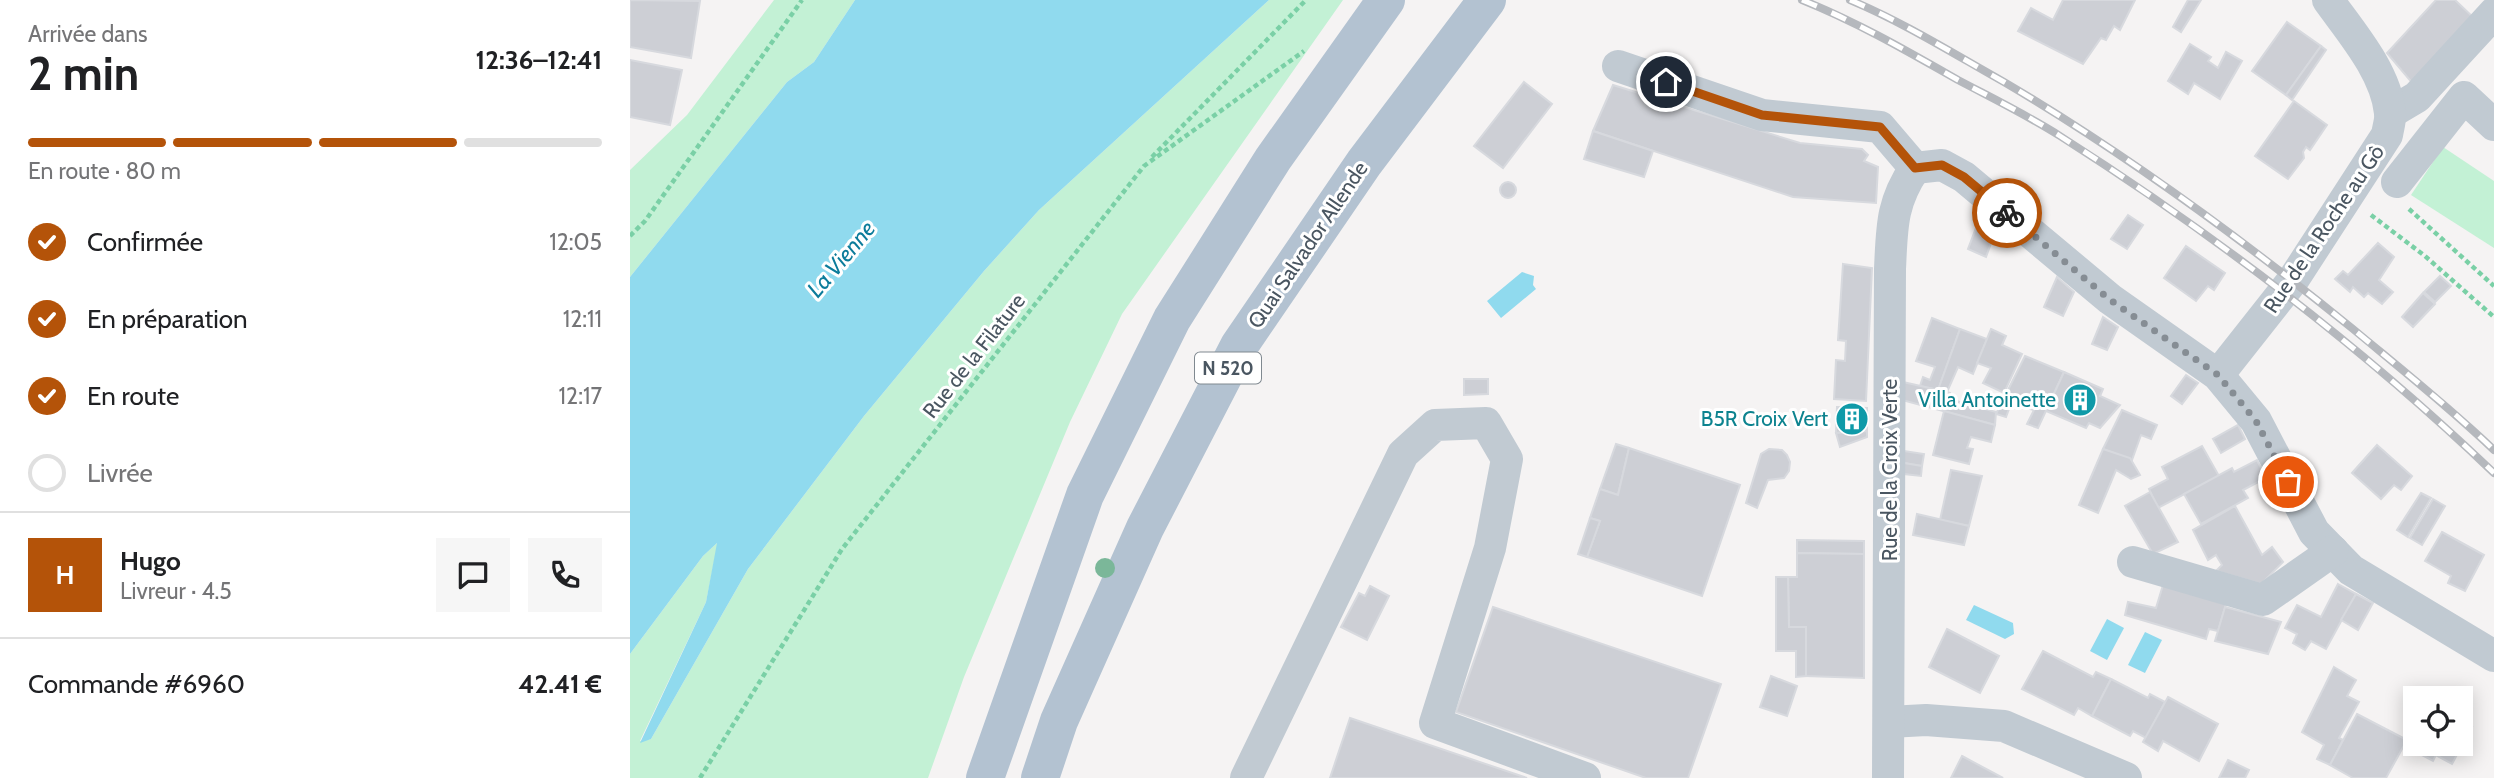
<!DOCTYPE html>
<html lang="fr">
<head>
<meta charset="utf-8">
<style>
  body { margin:0; font-family:Cabin,sans-serif; background:#f6f6f6; color:#202124; height:100vh; display:flex; flex-direction:column; font-size:26px; white-space:nowrap }
  * { box-sizing:border-box; margin:0 }
  p { font-size:23px; color:#757577 }
  .icon { flex:none; width:38px; height:38px; fill:none; stroke:currentColor; stroke-width:2; stroke-linecap:round; stroke-linejoin:round }
  .map { position:relative; flex:1; overflow:hidden }
  .sheet { display:flex; flex-direction:column; background:#fff; width:630px }
  .sheet>* { flex:none }
  .buttons { position:absolute; left:1773px; top:686px; display:grid; gap:14px }
  .buttons a { display:grid; place-items:center; width:70px; height:70px; border-radius:0px; background:#fff; box-shadow:0 4px 18px #0003; font-size:35px }
  .pin { position:absolute; display:grid; place-items:center; width:60px; height:60px; color:#fff; margin:-30px; border:4px solid #fff; border-radius:50%; box-shadow:0 2px 7px #0007 }
  .courier { position:absolute; display:grid; place-items:center; width:70px; height:70px; margin:-35px; border:5px solid #b45309; border-radius:50%; background:#fff; color:#222; box-shadow:0 2px 9px #0007 }
  .summary em { font-style:normal; font-weight:700 }
  .summary div { display:flex; flex-direction:column-reverse }
  .summary { display:flex; align-items:center; justify-content:space-between; height:119px; padding:0 28px }
  h1 { font-size:46px; font-weight:700; line-height:52px }
  .bar { display:grid; grid-template-columns:repeat(4,1fr); gap:10px 7px; align-content:center; height:84px; padding:0 28px }
  .bar i { height:9px; border-radius:5px; background:#e0e0e0 }
  .bar .current { background:#b45309 }
  .bar p { grid-column:span 4 }
  .line { display:flex; align-items:center; gap:18px; padding:0 28px; border-top:2px solid #e0e0e0 }
  .line div { flex:1 }
  .round { display:grid; place-items:center; flex:none; width:74px; height:74px; border-radius:0px; background:#f6f6f6 }
  ol { padding:0 28px; list-style:none }
  li { display:flex; align-items:center; gap:21px; height:77px }
  li p { margin-inline-start:auto }
  li .icon { padding:7px; border-radius:50%; background:#b45309; color:#fff; stroke-width:4 }
  li:last-child { color:#757577 }
  li i { width:38px; height:38px; border:4px solid #e0e0e0; border-radius:50% }
  main { display:flex; flex:1; min-height:0 }
  .map>svg:first-child { display:block }
  .green { fill:#c3f1d5 }
  .water { fill:#90daee }
  .building { fill:#cdcfd5; stroke:#d7d9de; stroke-width:2 }
  .lines { fill:none; stroke-linecap:round; stroke-linejoin:round }
  .path { stroke:#7ad0a6; stroke-width:4.5; stroke-dasharray:5 3.5; stroke-linecap:butt }
  .minor { stroke:#c1cad2; stroke-width:32 }
  .major { stroke:#b3c2d1; stroke-width:38 }
  .rail-casing { stroke:#b5b8bd; stroke-width:8 }
  .rail { stroke:#fff; stroke-width:5; stroke-dasharray:16; stroke-linecap:butt }
  .tree { fill:#7bb799 }
  .done { stroke:#868d94; stroke-width:7; stroke-dasharray:0 12.6 }
  .route { stroke:#b45309; stroke-width:9 }
  .labels { text-anchor:middle; stroke-width:6; stroke-linejoin:round; paint-order:stroke }
  .shield { fill:#fff; stroke:#808990; stroke-width:2 }
  .shield-label { font-size:19px; font-weight:bold; fill:#4a5661 }
  .street-label { font-size:21px; fill:#4a5661; stroke:#fff }
  .culture-label { font-size:21px; fill:#0d838f; stroke:#fff; text-anchor:end }
  .water-label { font-size:23px; font-style:italic; fill:#0c7c9b; stroke:#fff }
</style>
</head>
<body>
<main>
<section class="sheet">
<div class="summary"><div><h1>2 min</h1><p>Arrivée dans</p></div><em>12:36–12:41</em></div>
<div class="bar"><i class="current"></i><i class="current"></i><i class="current"></i><i></i><p>En route · 80 m</p></div>
<ol>
<li><svg class="icon" aria-label="check" viewBox="0 0 24 24"><path d="M5 12l5 5 9-10"/></svg>Confirmée<p>12:05</p></li>
<li><svg class="icon" aria-label="check" viewBox="0 0 24 24"><path d="M5 12l5 5 9-10"/></svg>En préparation<p>12:11</p></li>
<li><svg class="icon" aria-label="check" viewBox="0 0 24 24"><path d="M5 12l5 5 9-10"/></svg>En route<p>12:17</p></li>
<li><i></i>Livrée</li>
</ol>
<div class="line" style="height:126px"><b class="round" style="background:#b45309;color:#fff">H</b><div><b>Hugo</b><p>Livreur · 4.5</p></div><a class="round"><svg class="icon" aria-label="chat" viewBox="0 0 24 24"><path d="M4 5h16v11H9l-5 4z"/></svg></a><a class="round"><svg class="icon" aria-label="phone" viewBox="0 0 24 24"><path d="M5 4h4l2 5-3 2q2 4 5 5l2-3 5 2v4C11 20 4 13 5 4z"/></svg></a></div>
<div class="line" style="height:91px"><div>Commande #6960</div><b>42.41 €</b></div>
</section>
<div class="map">
<svg width="1864" height="778" viewBox="0 0 1864 778">
  <rect width="100%" height="100%" fill="#f5f3f3"/>
  <!-- green -->
  <g class="green">
    <path d="M144 0H225L184 62 157 82 0 277V170L57 115Z"/>
    <path d="M639 0H713L492 314 440 422 334 677 298 778H0V654L73 556 88 542 76 602 10 741 21 739 118 569 234 416 354 271 409 210Z"/>
    <path d="M1813 147 1864 181V248L1781 195Z"/>
  </g>
  <!-- water -->
  <g class="water">
    <path d="M225 0H639L409 210 354 271 234 416 118 569 21 739 10 743 76 602 87 543 73 556 0 654V277L157 82 184 62Z"/>
    <path d="M892 272 904 276 903 285 906 289 871 318 857 301Z"/>
    <path d="M1344 605 1383 623 1384 634 1375 639 1336 620Z"/>
    <path d="M1477 619 1494 628 1477 660 1460 651Z"/>
    <path d="M1515 632 1532 640 1515 673 1498 665Z"/>
  </g>
  <!-- building -->
  <g class="building">
    <path d="M0 0 70 1 61 58 0 47Z"/>
    <path d="M1433 0H1505L1490 30 1484 26 1476 40 1471 38 1453 64 1388 31 1401 8 1423 20Z"/>
    <path d="M1558 0H1571L1551 32 1543 27Z"/>
    <path d="M1806 0H1825L1846 20 1784 85 1757 53Z"/>
    <path d="M1657 22 1691 46 1656 95 1622 71Z"/>
    <path d="M1560 44 1581 57 1578 61 1588 68 1596 52 1612 61 1590 99 1564 83 1558 94 1538 81Z"/>
    <path d="M1691 46 1696 50 1662 100 1656 95Z"/>
    <path d="M0 60 52 70 40 125 0 117Z"/>
    <path d="M894 82 922 104 873 168 844 146Z"/>
    <path d="M983 85 1170 143 1232 149 1238 155 1234 161 1248 167 1246 203 1163 197 963 131Z"/>
    <path d="M1664 101 1697 125 1680 150 1676 147 1673 152 1674 158 1658 179 1625 156Z"/>
    <path d="M963 131 1023 151 1014 177 954 159Z"/>
    <circle cx="878" cy="190" r="8"/>
    <path d="M1498 215 1513 225 1497 249 1481 239Z"/>
    <path d="M1349 220 1368 224 1356 257 1338 249Z"/>
    <path d="M1748 243 1764 257 1749 280 1763 292 1752 304 1738 293 1734 297 1723 287 1720 292 1705 279 1713 271 1718 275Z"/>
    <path d="M1556 246 1595 273 1584 290 1578 286 1566 301 1534 278Z"/>
    <path d="M1213 264 1242 268 1236 401 1204 399 1206 360 1215 361 1216 341 1208 340Z"/>
    <path d="M1810 276 1821 286 1805 302 1794 292Z"/>
    <path d="M1427 277 1444 292 1433 316 1414 307Z"/>
    <path d="M1793 293 1805 304 1783 327 1772 317Z"/>
    <path d="M1473 317 1488 327 1477 350 1462 344Z"/>
    <path d="M1302 318 1330 329 1308 390 1290 386 1293 377 1300 380 1305 367 1286 361Z"/>
    <path d="M1330 329 1357 339 1343 374 1328 367 1317 392 1308 390Z"/>
    <path d="M1361 329 1376 336 1372 345 1392 354 1374 393 1353 383 1361 368 1347 363Z"/>
    <path d="M1395 356 1434 372 1408 428 1397 424 1404 410 1400 409 1399 402 1391 399 1382 401 1376 417 1366 414Z"/>
    <path d="M1434 372 1473 389 1470 396 1490 405 1470 428 1459 423 1456 428 1416 411Z"/>
    <path d="M1556 375 1568 383 1552 404 1541 396Z"/>
    <path d="M834 379H858V394L834 395Z"/>
    <path d="M1273 382 1317 392 1320 393 1319 399 1366 412 1365 425 1272 400Z"/>
    <path d="M1207 407 1237 408V431L1206 433Z"/>
    <path d="M1492 410 1527 425 1521 439 1511 435 1502 460 1473 449Z"/>
    <path d="M1314 411 1365 425 1361 442 1341 437 1337 448 1343 449 1339 464 1303 455Z"/>
    <path d="M1608 425 1615 439 1591 453 1583 439Z"/>
    <path d="M1237 431V437L1210 447 1206 433Z"/>
    <path d="M986 444 999 448 988 495 970 489Z"/>
    <path d="M1747 445 1782 476 1771 490 1764 485 1751 499 1722 473Z"/>
    <path d="M1572 446 1589 476 1528 508 1519 489 1538 479 1532 467Z"/>
    <path d="M999 448 1110 485 1072 596 957 557 970 521 960 518 970 489 988 495Z"/>
    <path d="M1139 449 1152 450 1157 455 1160 462 1159 471 1154 478 1138 480 1127 508 1116 503 1131 454Z"/>
    <path d="M1473 449 1500 458 1510 475 1501 479 1486 470 1468 513 1449 505Z"/>
    <path d="M1274 451 1294 454 1292 466 1274 463Z"/>
    <path d="M1627 460 1636 478 1613 490 1618 498 1571 524 1554 494 1602 468 1604 472Z"/>
    <path d="M1274 463 1292 466 1291 476 1274 474Z"/>
    <path d="M1321 470 1352 476 1339 526 1310 520Z"/>
    <path d="M1520 492 1548 542 1523 554 1495 506Z"/>
    <path d="M1791 493 1801 498 1778 537 1767 530Z"/>
    <path d="M1803 499 1815 506 1792 545 1780 538Z"/>
    <path d="M1605 506 1632 555 1642 547 1653 562 1631 584 1586 571 1592 565 1586 555 1578 560 1563 530Z"/>
    <path d="M1287 514 1339 526 1334 545 1283 535Z"/>
    <path d="M960 518 970 521 957 557 948 554Z"/>
    <path d="M1812 532 1854 555 1835 591 1818 583 1821 576 1795 561Z"/>
    <path d="M1167 540 1234 541V554L1167 553Z"/>
    <path d="M1167 553 1234 554V678L1176 676V627H1159L1158 577H1167Z"/>
    <path d="M1146 577H1158L1159 627H1176V676L1166 677V651H1146Z"/>
    <path d="M1708 584 1726 594 1696 649 1681 641 1675 650 1663 643 1667 634 1655 628 1667 605 1691 617Z"/>
    <path d="M1533 585 1597 601 1588 631 1579 629 1576 639 1495 615 1498 602 1526 608Z"/>
    <path d="M740 586 759 596 737 640 711 627 729 593 735 596Z"/>
    <path d="M1726 594 1743 603 1728 630 1711 620Z"/>
    <path d="M863 607 1091 684 1058 778H1016L826 712Z"/>
    <path d="M1595 607 1651 622 1638 654 1585 641Z"/>
    <path d="M1317 629 1369 656 1350 693 1299 667Z"/>
    <path d="M1413 651 1463 677 1466 672 1481 679 1462 716 1448 708 1444 715 1392 689Z"/>
    <path d="M1704 667 1726 680 1717 696 1729 702 1709 738 1713 740 1700 765 1687 759 1694 745 1672 732Z"/>
    <path d="M1141 676 1167 686 1157 716 1130 707Z"/>
    <path d="M1481 679 1518 698 1520 694 1535 702 1516 738 1503 731 1500 736 1462 716Z"/>
    <path d="M1538 697 1588 724 1569 761 1533 741 1528 751 1513 742Z"/>
    <path d="M1727 714 1777 740 1756 778H1723L1700 765Z"/>
    <path d="M720 718 897 778H700Z"/>
    <path d="M1830 720 1842 727 1822 764 1793 748 1790 754 1775 744 1785 726V744H1830Z"/>
    <path d="M1793 748 1806 755 1803 761 1790 754Z"/>
    <path d="M1332 756 1373 778H1321Z"/>
    <path d="M1598 760 1619 770 1615 778H1589Z"/>
  </g>
  <g class="lines">
    <!-- path -->
    <g class="path">
      <path d="M522 157 676 0"/>
      <path d="M1779 209 1864 286"/>
      <path d="M1741 215 1795 256 1864 317"/>
      <path d="M0 236 15 221 172 0"/>
      <path d="M70 778 212 549 514 166 674 51"/>
    </g>
    <!-- minor -->
    <g class="minor">
      <path d="M988 66 1132 115 1250 127 1285 168"/>
      <path d="M1760 113 1787 97 1864 13"/>
      <path d="M1285 168 1312 165 1334 177 1480 299 1588 375 1626 421 1684 532 1721 570 1864 656"/>
      <path d="M1767 182 1834 97 1864 125"/>
      <path d="M1588 375 1663 280 1757 135C1758 128 1761 119 1760 113 1756 72 1721 32 1698 0"/>
      <path d="M1503 562 1633 600 1703 551"/>
      <path d="M1259 722 1296 720 1374 726 1496 778"/>
      <path d="M616 778 773 454 805 425 856 423 877 459 860 548 805 723 955 778"/>
      <path d="M1258 778 1260 269C1262 228 1261 203 1285 168"/>
    </g>
    <!-- major -->
    <g class="major">
      <path d="M355 778 455 495 542 319 643 159 756 0"/>
      <path d="M410 778 429 721 515 528 609 346 734 163 857 0"/>
    </g>
    <defs>
      <g id="rail">
        <path d="M1172 0C1227 22 1277 51 1328 80 1362 98 1397 115 1430 136 1584 234 1732 347 1864 473"/>
        <path d="M1220 0C1273 22 1324 54 1374 82 1498 155 1612 239 1723 329 1771 369 1819 407 1864 450"/>
      </g>
    </defs>
    <!-- rail casing -->
    <use href="#rail" class="rail-casing"/>
    <!-- rail -->
    <use href="#rail" class="rail"/>
  </g>
  <!-- trees -->
  <circle class="tree" cx="475" cy="568" r="10"/>
  <g class="lines">
    <!-- done -->
    <path class="done" d="M1377 213 1479 299 1588 375 1626 421 1658 482"/>
    <!-- route -->
    <path class="route" d="M1036 82 1132 115 1250 127 1285 168 1312 165 1334 177 1377 213"/>
  </g>
  <!-- icons -->
  <defs>
    <symbol id="building-disc" viewBox="-11 -11 22 22"><circle r="9.5" fill="#0f9aa8" stroke="#fff"/><path d="M-4-6H4V6H1V3H-1V6H-4ZM-2.5-4.3h1.7v1.8h-1.7ZM.8-4.3h1.7v1.8H.8ZM-2.5-1h1.7V.8h-1.7ZM.8-1h1.7V.8H.8Z" fill="#fff"/></symbol>
  </defs>
  <g fill-rule="evenodd">
    <use href="#building-disc" x="1431" y="381" width="38" height="38"/>
    <use href="#building-disc" x="1203" y="400" width="38" height="38"/>
  </g>
  <g class="labels">
    <!-- shield labels -->
    <rect class="shield" x="565" y="352.5" width="66" height="31" rx="5"/>
    <g class="shield-label">
      <text x="598" y="375">N 520</text>
    </g>
    <!-- street labels -->
    <g class="street-label">
      <text transform="translate(1694 229) rotate(-56)" y="7">Rue de la Roche au Gô</text>
      <text transform="translate(678 245) rotate(-56)" y="7">Quai Salvador Allende</text>
      <text transform="translate(344 356) rotate(-52)" y="7">Rue de la Filature</text>
      <text transform="translate(1260 470) rotate(-90)" y="7">Rue de la Croix Verte</text>
    </g>
    <!-- culture labels -->
    <g class="culture-label">
      <text x="1426" y="407">Villa Antoinette</text>
      <text x="1198" y="426">B5R Croix Vert</text>
    </g>
    <!-- water labels -->
    <g class="water-label">
      <text transform="translate(211 259) rotate(-50)" y="8">La Vienne</text>
    </g>
  </g>
</svg>
<div class="buttons">
<a><svg class="icon" aria-label="locate" viewBox="0 0 24 24"><circle cx="12" cy="12" r="6"/><path d="M12 2v4M12 18v4M2 12h4M18 12h4"/></svg></a>
</div>
<div class="pin" style="left:1658px;top:482px;background:#ea580c"><svg class="icon" aria-label="bag" viewBox="0 0 24 24"><path d="M5 8h14l-1 12H6zM9 8a3 3 0 0 1 6 0"/></svg></div>
<div class="pin" style="left:1036px;top:82px;background:#1f2937"><svg class="icon" aria-label="home" viewBox="0 0 24 24"><path d="M3 11l9-7 9 7M6 9v11h12V9"/></svg></div>
<div class="courier" style="left:1377px;top:213px"><svg class="icon" aria-label="bike" viewBox="0 0 24 24"><circle cx="6" cy="16" r="4"/><circle cx="18" cy="16" r="4"/><path d="M6 16l4-8h5l3 8M10 8l3 8H6M13 5h3"/></svg></div>
</div>
</main>
</body>
</html>
